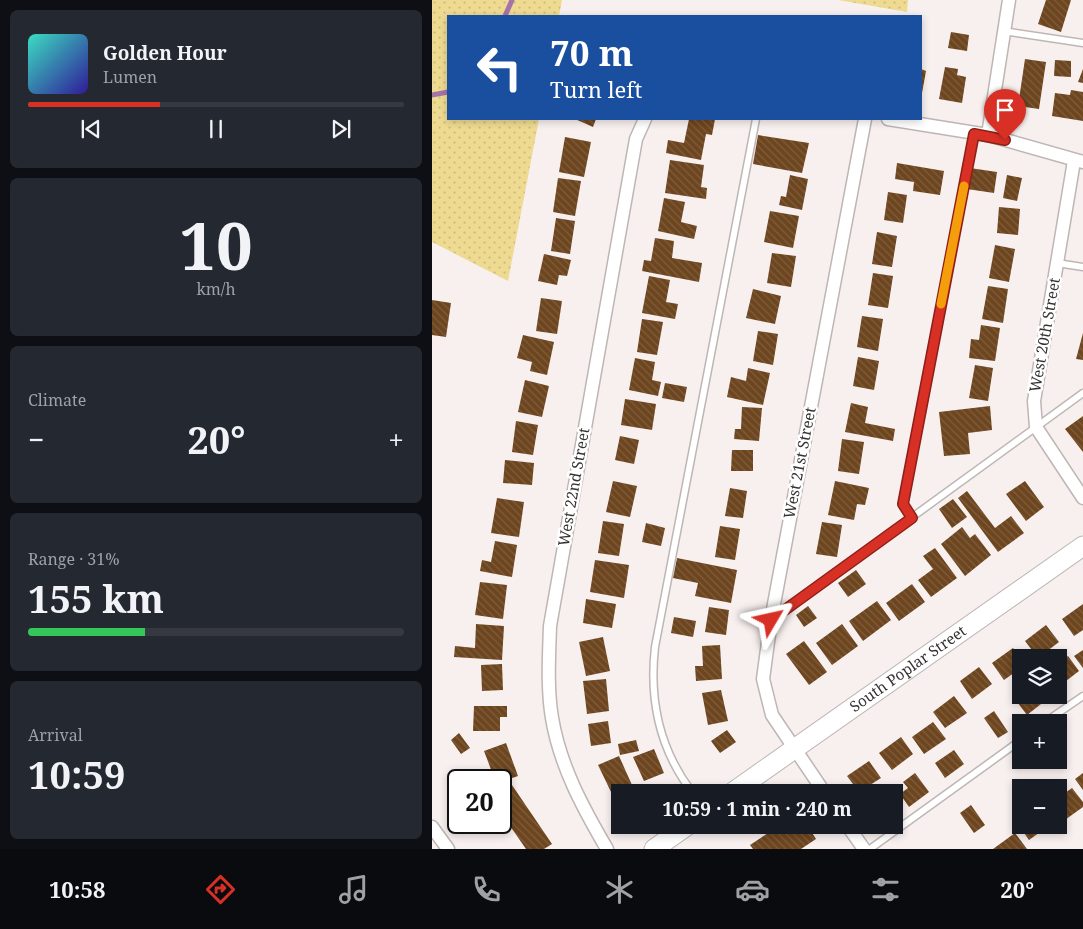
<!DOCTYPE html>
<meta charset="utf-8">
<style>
:root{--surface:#171b24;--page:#242831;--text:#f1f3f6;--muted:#9ea1a6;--line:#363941;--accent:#d93025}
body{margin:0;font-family:"Noto Serif",serif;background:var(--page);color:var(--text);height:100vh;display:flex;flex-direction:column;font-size:19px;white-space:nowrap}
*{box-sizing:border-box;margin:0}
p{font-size:16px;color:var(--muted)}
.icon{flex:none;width:28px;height:28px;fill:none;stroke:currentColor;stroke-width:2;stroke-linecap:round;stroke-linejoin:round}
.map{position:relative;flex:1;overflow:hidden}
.drawer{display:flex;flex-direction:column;gap:10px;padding:10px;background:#0d0f14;width:432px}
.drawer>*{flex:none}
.banner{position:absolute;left:15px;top:15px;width:475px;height:105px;border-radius:0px;box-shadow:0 2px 8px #0003;background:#1a4fa0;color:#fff;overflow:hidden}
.controls{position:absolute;left:580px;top:649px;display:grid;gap:10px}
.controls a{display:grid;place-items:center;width:55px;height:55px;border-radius:0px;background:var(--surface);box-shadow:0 2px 8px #0003;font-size:25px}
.speed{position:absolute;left:15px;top:769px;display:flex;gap:10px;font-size:25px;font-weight:700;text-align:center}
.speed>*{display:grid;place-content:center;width:65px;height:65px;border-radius:50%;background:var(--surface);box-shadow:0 2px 8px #0003;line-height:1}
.speed .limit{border:2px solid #111;border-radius:8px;background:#fff;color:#111}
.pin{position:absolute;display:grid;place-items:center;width:42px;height:42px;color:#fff;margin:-51px -21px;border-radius:50% 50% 50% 0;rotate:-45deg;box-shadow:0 0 5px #0007}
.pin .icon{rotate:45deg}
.me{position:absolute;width:55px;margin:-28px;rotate:54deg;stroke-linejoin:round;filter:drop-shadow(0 0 4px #0008)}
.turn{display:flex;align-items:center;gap:18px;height:105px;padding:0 20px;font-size:22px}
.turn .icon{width:65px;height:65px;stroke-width:2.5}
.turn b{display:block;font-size:35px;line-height:42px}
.big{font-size:38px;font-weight:700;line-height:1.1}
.drawer .card{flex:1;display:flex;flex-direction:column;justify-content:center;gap:8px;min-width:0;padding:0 18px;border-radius:8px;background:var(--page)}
.drawer .dial{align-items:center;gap:0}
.dial b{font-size:65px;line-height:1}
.song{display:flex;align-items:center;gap:15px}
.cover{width:60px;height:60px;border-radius:8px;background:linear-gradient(135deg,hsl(170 70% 55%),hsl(250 70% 35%))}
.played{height:5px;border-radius:2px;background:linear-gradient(90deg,var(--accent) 35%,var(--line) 35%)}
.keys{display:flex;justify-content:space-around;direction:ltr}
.heat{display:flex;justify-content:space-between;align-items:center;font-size:28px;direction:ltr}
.charge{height:8px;border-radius:4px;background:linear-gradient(90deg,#34c759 31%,var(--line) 0)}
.trip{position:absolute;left:179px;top:784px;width:292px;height:50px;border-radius:0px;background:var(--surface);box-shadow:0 2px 8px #0003;font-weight:700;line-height:50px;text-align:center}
.tabs{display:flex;height:80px;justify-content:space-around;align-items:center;background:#090b0e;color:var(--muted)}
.tabs .icon{width:35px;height:35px}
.tabs .active{color:var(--accent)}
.tabs b{font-size:22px;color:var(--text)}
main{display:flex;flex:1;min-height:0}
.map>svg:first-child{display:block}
</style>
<main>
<section class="drawer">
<div class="card">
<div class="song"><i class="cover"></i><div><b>Golden Hour</b><p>Lumen</p></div></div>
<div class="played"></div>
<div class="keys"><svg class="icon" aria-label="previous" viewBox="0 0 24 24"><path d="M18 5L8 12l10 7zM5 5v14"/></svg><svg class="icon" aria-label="pause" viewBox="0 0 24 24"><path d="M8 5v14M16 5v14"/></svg><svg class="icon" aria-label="next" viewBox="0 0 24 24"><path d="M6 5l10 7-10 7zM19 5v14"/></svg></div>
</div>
<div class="card dial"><b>10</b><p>km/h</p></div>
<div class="card"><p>Climate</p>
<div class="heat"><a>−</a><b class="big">20°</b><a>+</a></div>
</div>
<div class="card"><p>Range · 31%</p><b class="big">155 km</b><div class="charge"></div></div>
<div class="card"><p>Arrival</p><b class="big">10:59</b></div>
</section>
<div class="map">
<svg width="651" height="849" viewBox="0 0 651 849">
<defs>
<pattern id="park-dots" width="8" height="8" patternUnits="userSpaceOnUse" patternTransform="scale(1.25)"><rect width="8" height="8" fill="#eedb91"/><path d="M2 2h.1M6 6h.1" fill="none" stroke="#cdbc7e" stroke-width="1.8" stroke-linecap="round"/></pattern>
<pattern id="building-back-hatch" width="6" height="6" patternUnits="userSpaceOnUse" patternTransform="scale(1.25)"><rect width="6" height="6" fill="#6d451e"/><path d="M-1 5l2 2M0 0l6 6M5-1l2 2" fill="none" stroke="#7e5e3f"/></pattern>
</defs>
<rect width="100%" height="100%" fill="#f8f0ef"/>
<path fill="url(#park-dots)" d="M0,0H130L127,16H16V119H107L76,281L0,242Z
M406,0H476L475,12Z"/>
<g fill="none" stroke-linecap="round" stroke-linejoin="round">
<path stroke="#a573a8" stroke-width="5" d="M73,16L80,0
M0,95L16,92"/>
</g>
<path fill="url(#building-back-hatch)" d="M614,0H639L629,32L606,24Z
M519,32L537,35L535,51L516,48Z
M593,59L614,62L607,109L586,106Z
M623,60L639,61V77L622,76Z
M513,67L526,69L525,75L534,77L530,103L507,99Z
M489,69L494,71L490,93H489Z
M651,69V83L646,82Z
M639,90L651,92V121L620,116L623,93L638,95Z
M143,119H164L161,127Z
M257,119H283L280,135L274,134L269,160L234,153L236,140L252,143Z
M326,135L377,143L370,173L321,164Z
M133,137L159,142L152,177L127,172Z
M238,160L272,165L269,187L275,188L274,199L233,193Z
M465,163L512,171L508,195L481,191L482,182L463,179Z
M538,168L565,172L562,193L535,189Z
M358,175L376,179L370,210L347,205L349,196L354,197Z
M575,175L590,178L585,201L571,198Z
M126,178L149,181L143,216L121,212Z
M456,192L475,195L471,223L452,220Z
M232,198L253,202L249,222L265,226L262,239L226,231Z
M567,207L588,209L586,235L565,233Z
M338,211L367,216L361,248L332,242Z
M124,218L143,221L138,254L119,251Z
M445,232L465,236L460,267L440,264Z
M223,238L242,241L240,258L270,263L267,282L210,271L212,260L219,261Z
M563,245L583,249L577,282L557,278Z
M340,253L364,256L359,287L335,283Z
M112,254L139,260L135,276L127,275L125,285L106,281Z
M441,273L461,276L456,308L436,305Z
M217,276L238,280L234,302L246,304L243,319L210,313Z
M556,286L576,289L571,323L550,319Z
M321,289L349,296L343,324L314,318Z
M109,298L130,301L125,334L104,331Z
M0,300L19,303L14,337L0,335Z
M430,316L451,319L446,351L425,347Z
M210,319L231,322L225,355L205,352Z
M549,325L568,328L563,361L537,358L539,339L547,340Z
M326,331L346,334L341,365L321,361Z
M651,333V360L644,359Z
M91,335L122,342L115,375L98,371L100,362L85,358Z
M426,357L447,361L442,390L421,386Z
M203,358L223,362L220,380L229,382L226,396L197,390Z
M543,365L561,368L556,401L537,398Z
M316,368L338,373L331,405L295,397L299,377L314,381Z
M93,380L117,386L110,417L86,412Z
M233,383L255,387L252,402L230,398Z
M193,399L224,404L220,430L189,425Z
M419,403L436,407L433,423L463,429L461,441L413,432Z
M558,406L560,430L536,433L538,454L512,456L507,412Z
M310,407L330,408L327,441L302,439L303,429H309Z
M651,416V452L633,429Z
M84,421L106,425L101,455L80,452Z
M188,436L207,440L202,464L183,460Z
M410,439L432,442L427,474L406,471Z
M300,450H321V471H299Z
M73,460L102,463L100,485L71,483Z
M181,481L205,486L198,517L174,512Z
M403,481L437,488L433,505L425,504L422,520L396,515Z
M593,481L612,507L594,521L574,494Z
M298,488L315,491L311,518L293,516Z
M535,491L563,528L579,516L592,533L566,552L526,498Z
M65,498L92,502L87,537L59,533Z
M521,499L535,517L520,528L507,509Z
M171,521L192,524L187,556L166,553Z
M390,522L410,525L405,557L384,554Z
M214,523L233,528L229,546L210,542Z
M288,526L308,529L303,560L283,557Z
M530,527L538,538L543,534L559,555L533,576L509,544Z
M63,541L85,545L80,577L48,571L50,560L59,562Z
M503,548L525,578L499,597L486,580L501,569L491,556Z
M245,558L305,570L299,603L263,596L266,583L241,578Z
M163,560L197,565L192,598L158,592Z
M424,570L434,584L416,597L406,583Z
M48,582L75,585L71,619L43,615Z
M480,584L493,602L467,621L454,603Z
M154,599L184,604L180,628L151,623Z
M445,601L459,620L431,641L417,621Z
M651,604V630L642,636L630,619Z
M376,606L385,618L372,627L364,615Z
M277,607L297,610L294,635L273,632Z
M242,617L264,621L261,637L239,633Z
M44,624L72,626L70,660L22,657L23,646L43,648Z
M410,624L426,646L400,665L384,643Z
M614,625L627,642L606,658L593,641Z
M171,637L178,671L154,676L147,642Z
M372,641L395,672L377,685L354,654Z
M288,645L290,679L264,681L263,666H271L270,646Z
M581,648L589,658V668L572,680L560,663Z
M651,650V668L642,656Z
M636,656L647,671L634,681L626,669V663Z
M70,664L71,690L50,691L49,665Z
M547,667L560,684L540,699L528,681Z
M174,679L177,711L155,714L151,681Z
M289,690L296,721L276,725L270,693Z
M589,693V695H602L609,704L595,715L582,698Z
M522,696L535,713L513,728L501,712Z
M42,706H75V717H68V731H41Z
M562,711L576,732L566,738L552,718Z
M176,721L179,743L159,746L156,724Z
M501,722L514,739L492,754L480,737Z
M295,730L304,742L288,753L279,741Z
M27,733L38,748L29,754L19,740Z
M469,737L481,754L460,770L447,753Z
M204,740L207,751L188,755L186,744Z
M74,743L86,776L69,782V780H63L52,751Z
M222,749L232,773L212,781L201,757Z
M522,750L532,764L513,778L503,763Z
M187,756L200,785L180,794L166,765Z
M437,761L449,778L427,792L415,776Z
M483,773L497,792L477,807L468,794L476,788L471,782Z
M651,773V790L643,779Z
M80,785L120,844L112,849H94L69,813V805L76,800L70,791Z
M640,788L651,802V807L630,822L626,817V798Z
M539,805L553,825L542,833L528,813Z
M589,816V825H618L597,840L583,820Z
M348,825H375L384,839L369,849H321L318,845Z
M583,833L595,849H561Z"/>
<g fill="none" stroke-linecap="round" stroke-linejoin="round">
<g stroke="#beb6b4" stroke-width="9">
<path id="service" d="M571,31L651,43
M625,263L651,267
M480,518L471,504L542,134
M340,619L651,393
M613,722L651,696
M260,792C228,750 217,700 223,647L324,119
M438,849L589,740"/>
</g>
<g stroke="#beb6b4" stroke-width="15">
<path id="minor" d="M456,119L556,135L651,162
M556,135L577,0
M642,161L602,401L604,427L651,498
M392,792L340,715L331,679L339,620L433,119
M415,825L432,849
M0,827L16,849
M175,849C151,808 128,766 120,718C115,688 117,657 118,626L204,139L213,119"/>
</g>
<g stroke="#beb6b4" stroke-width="21">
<g id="secondary">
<path id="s1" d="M301,792L651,546"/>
<path d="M222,849L256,825"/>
</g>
</g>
<use href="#service" stroke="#fff" stroke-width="6"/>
<use href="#minor" stroke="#fff" stroke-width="12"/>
<use href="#secondary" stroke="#fff" stroke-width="19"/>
</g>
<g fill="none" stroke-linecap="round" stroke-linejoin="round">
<g stroke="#8d1f18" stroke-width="12">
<path id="route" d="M339,620L480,518L471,504L542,134L573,140"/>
</g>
<use href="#route" stroke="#d93025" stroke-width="9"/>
<path stroke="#f59e0b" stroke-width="9" d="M509,304L532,186"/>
</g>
<g text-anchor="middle" stroke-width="5" stroke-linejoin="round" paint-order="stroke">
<g font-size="15" fill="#363232" stroke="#fff">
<text transform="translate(613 335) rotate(-80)" y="5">West 20th Street</text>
<text transform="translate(368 463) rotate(-79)" y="5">West 21st Street</text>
<text transform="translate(142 487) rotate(-80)" y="5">West 22nd Street</text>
<text dy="5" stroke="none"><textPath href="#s1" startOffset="214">South Poplar Street</textPath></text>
</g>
</g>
</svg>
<div class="controls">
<a><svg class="icon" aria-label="layers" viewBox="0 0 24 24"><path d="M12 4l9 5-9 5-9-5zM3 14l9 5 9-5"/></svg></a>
<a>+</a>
<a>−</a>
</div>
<div class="speed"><div class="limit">20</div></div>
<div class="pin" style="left:573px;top:140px;background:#d93025"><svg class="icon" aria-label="arrive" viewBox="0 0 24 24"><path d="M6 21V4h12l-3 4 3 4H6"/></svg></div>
<svg class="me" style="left:339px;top:620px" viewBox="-20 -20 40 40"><path d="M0-17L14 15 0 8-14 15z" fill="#d93025" stroke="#fff" stroke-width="4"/></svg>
<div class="trip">10:59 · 1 min · 240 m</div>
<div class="banner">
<div class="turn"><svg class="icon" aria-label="left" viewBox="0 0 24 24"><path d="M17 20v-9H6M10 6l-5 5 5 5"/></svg><div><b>70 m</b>Turn left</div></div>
</div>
</div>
</main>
<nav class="tabs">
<b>10:58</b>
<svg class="icon active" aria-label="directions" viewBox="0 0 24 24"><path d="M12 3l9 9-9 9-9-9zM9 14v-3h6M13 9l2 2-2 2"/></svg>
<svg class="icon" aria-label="music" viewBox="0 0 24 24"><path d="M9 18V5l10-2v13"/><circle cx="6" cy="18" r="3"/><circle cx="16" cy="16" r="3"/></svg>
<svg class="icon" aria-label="phone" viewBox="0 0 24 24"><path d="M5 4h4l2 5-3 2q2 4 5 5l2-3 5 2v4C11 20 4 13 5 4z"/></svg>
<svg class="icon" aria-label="climate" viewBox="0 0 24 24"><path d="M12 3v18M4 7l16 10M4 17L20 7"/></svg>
<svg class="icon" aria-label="car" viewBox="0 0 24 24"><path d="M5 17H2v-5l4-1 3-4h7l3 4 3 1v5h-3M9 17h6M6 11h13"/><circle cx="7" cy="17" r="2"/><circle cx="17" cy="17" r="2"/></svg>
<svg class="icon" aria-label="filters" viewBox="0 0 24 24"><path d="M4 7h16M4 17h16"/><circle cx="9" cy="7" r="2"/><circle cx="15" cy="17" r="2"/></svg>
<b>20°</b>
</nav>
